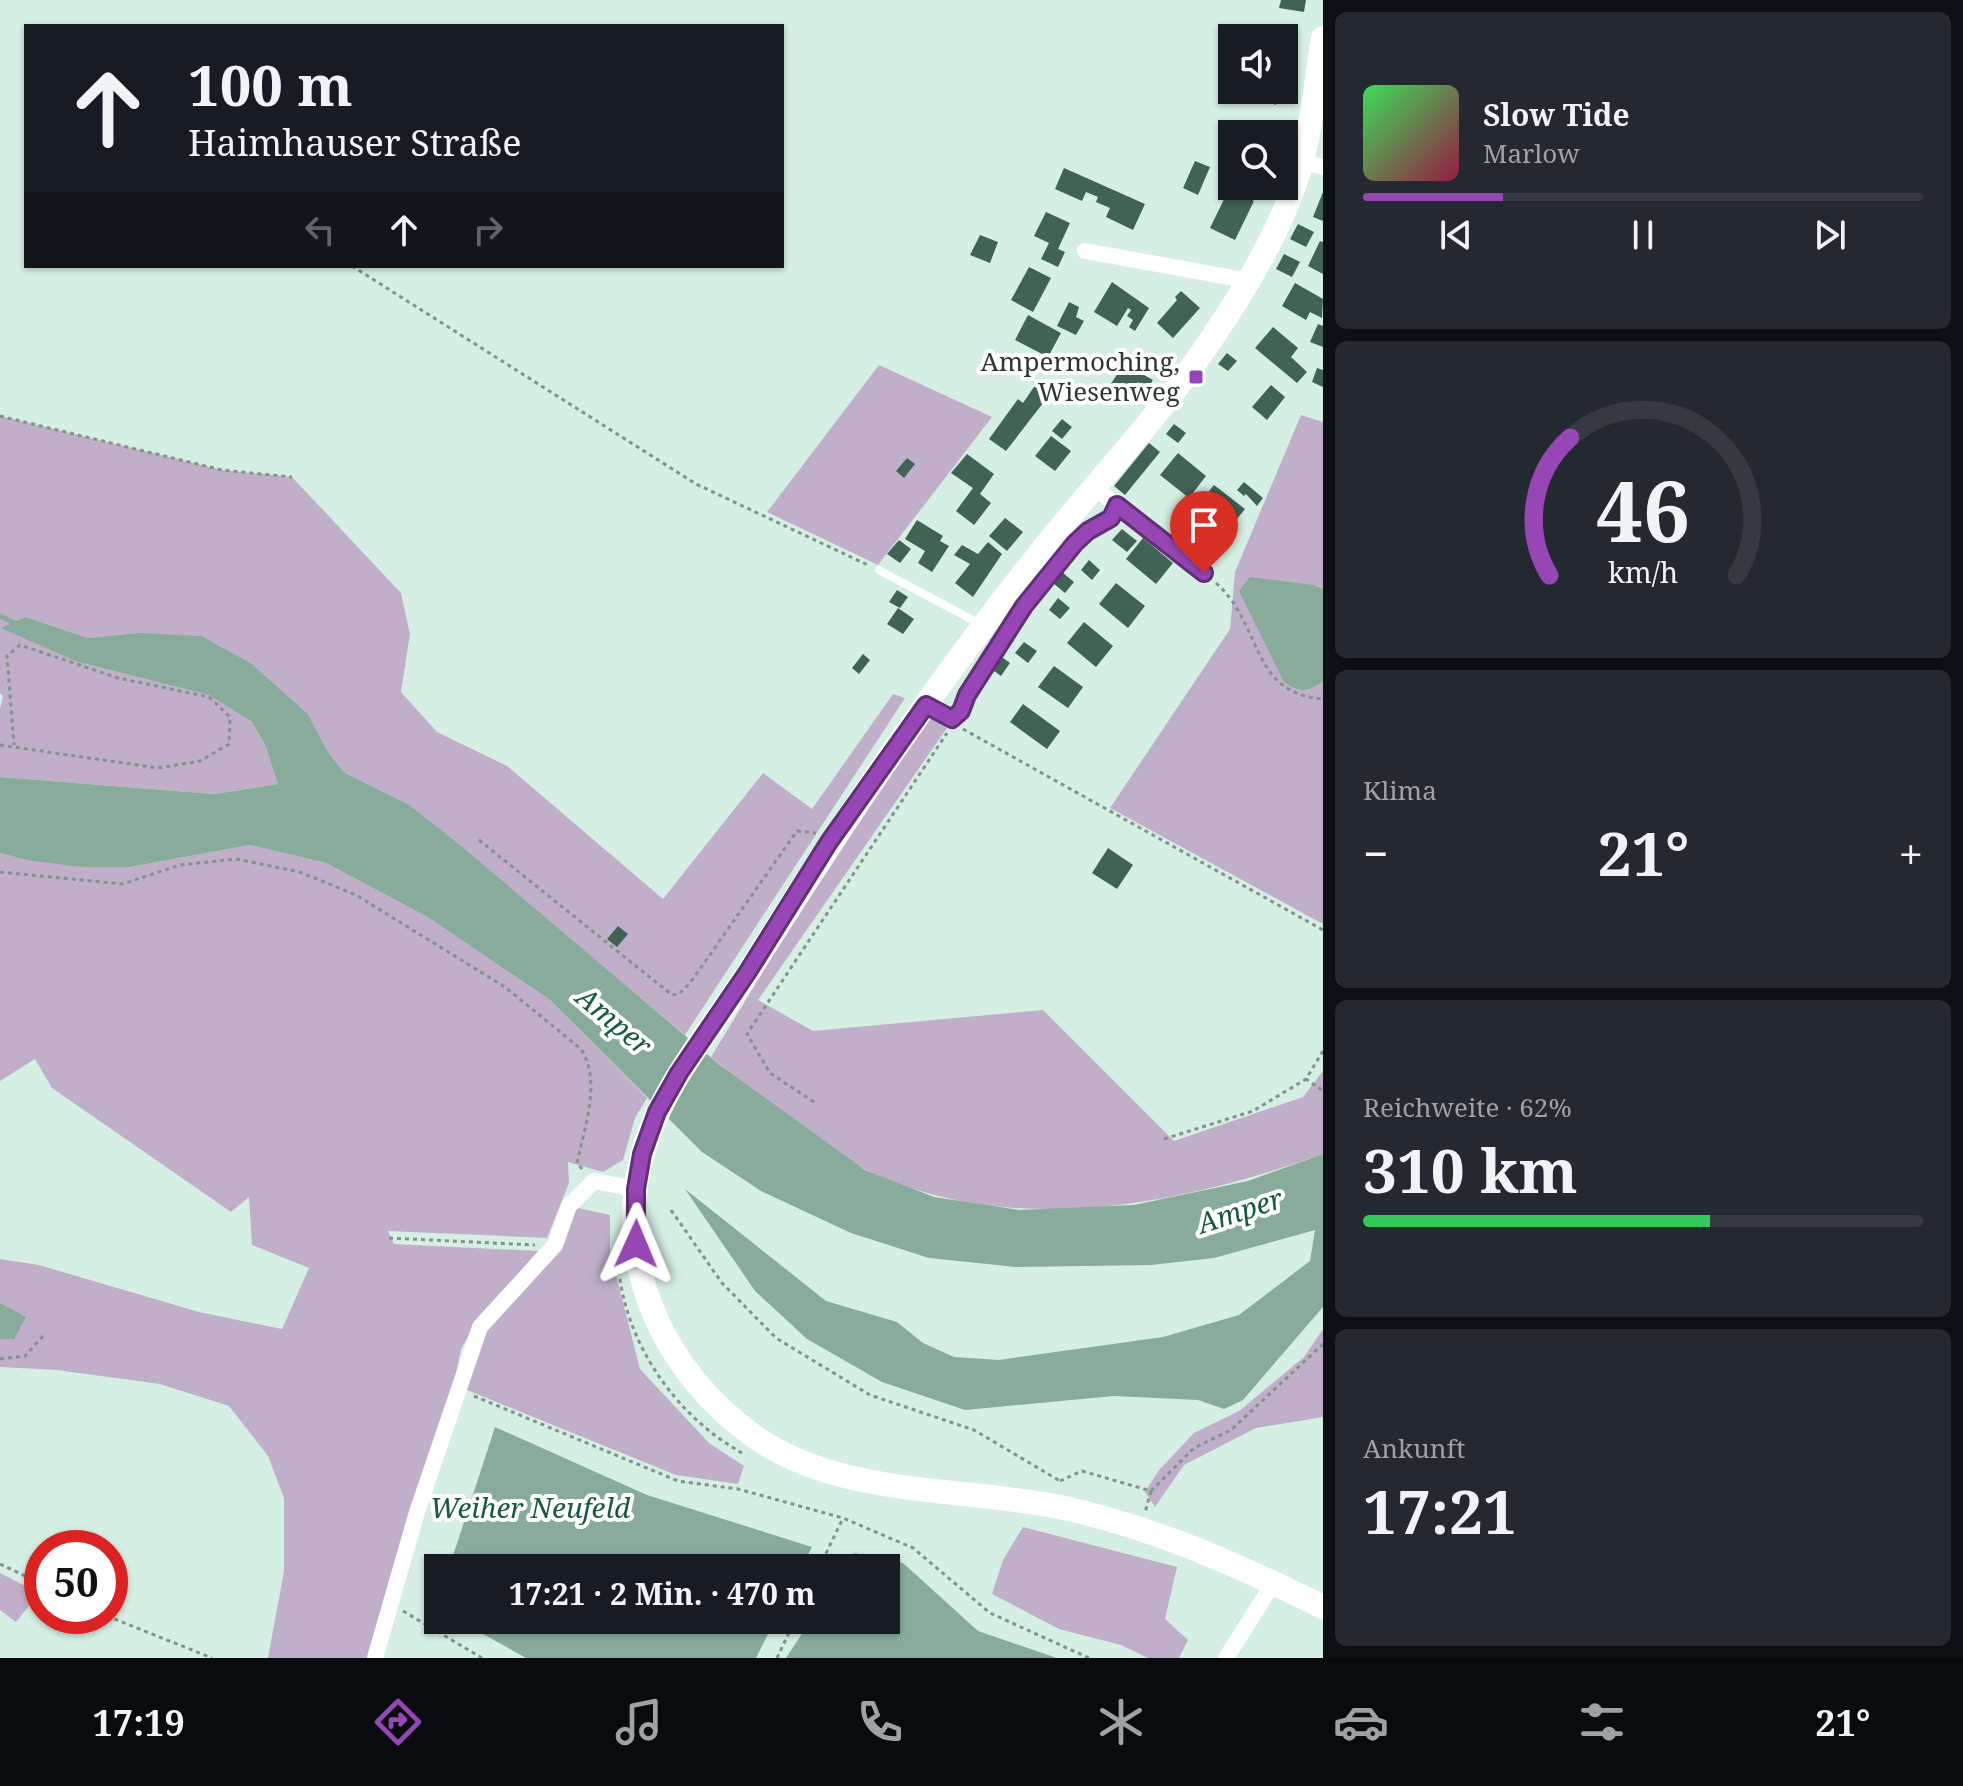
<!DOCTYPE html>
<html lang="de">
<meta charset="utf-8">
<style>
:root{--surface:#171b24;--page:#242831;--text:#f1f3f6;--muted:#9ea1a6;--line:#363941;--accent:#9646b5}
body{margin:0;font-family:"Noto Serif",serif;background:var(--page);color:var(--text);height:100vh;display:flex;flex-direction:column;font-size:30px;white-space:nowrap}
*{box-sizing:border-box;margin:0}
p{font-size:26px;color:var(--muted)}
.icon{flex:none;width:44px;height:44px;fill:none;stroke:currentColor;stroke-width:2;stroke-linecap:round;stroke-linejoin:round}
.map{position:relative;flex:1;overflow:hidden}
.side{display:flex;flex-direction:column;gap:12px;padding:12px;background:#0d0f14;width:640px}
.side>*{flex:none}
.banner{position:absolute;left:24px;top:24px;width:760px;height:244px;border-radius:0px;box-shadow:0 2px 6px #0004;background:#171b24;color:var(--text);overflow:hidden}
.fabs{position:absolute;left:1218px;top:24px;display:grid;gap:16px}
.fabs a{display:grid;place-items:center;width:80px;height:80px;border-radius:0px;background:var(--surface);box-shadow:0 2px 6px #0004;font-size:40px}
.speed{position:absolute;left:24px;top:1530px;display:flex;gap:16px;font-size:40px;font-weight:700;text-align:center}
.speed>*{display:grid;place-content:center;width:104px;height:104px;border-radius:50%;background:var(--surface);box-shadow:0 2px 6px #0004;line-height:1}
.speed .limit{border:12px solid #d22;background:#fff;color:#111}
.pin{position:absolute;display:grid;place-items:center;width:68px;height:68px;color:#fff;margin:-82px -34px;border-radius:50% 50% 50% 0;rotate:-45deg;box-shadow:0 0 8px #0007}
.pin .icon{rotate:45deg}
.me{position:absolute;width:88px;margin:-44px;rotate:1deg;stroke-linejoin:round;filter:drop-shadow(0 0 6px #0008)}
.turn{display:flex;align-items:center;gap:28px;height:168px;padding:0 32px;font-size:36px}
.turn .icon{width:104px;height:104px;stroke-width:2.5}
.turn b{display:block;font-size:56px;line-height:68px}
.lanes{display:flex;align-items:center;height:76px;padding:0 32px;background:#0003;justify-content:center;gap:40px;direction:ltr}
.lanes .off{opacity:.35}
.big{font-size:60px;font-weight:700;line-height:1.1}
.side .tile{flex:1;display:flex;flex-direction:column;justify-content:center;gap:12px;min-width:0;padding:0 28px;border-radius:12px;background:var(--page)}
.side .dial{align-items:center;gap:0}
.dial svg{height:208px;overflow:visible;fill:none;stroke:var(--line);stroke-width:7;stroke-linecap:round;text-anchor:middle}
.dial text{fill:var(--text);stroke:none}
.song{display:flex;align-items:center;gap:24px}
.cover{width:96px;height:96px;border-radius:12px;background:linear-gradient(135deg,hsl(130 70% 55%),hsl(340 70% 35%))}
.played{height:8px;border-radius:4px;background:linear-gradient(90deg,var(--accent) 25%,var(--line) 25%)}
.keys{display:flex;justify-content:space-around;direction:ltr}
.heat{display:flex;justify-content:space-between;align-items:center;font-size:44px;direction:ltr}
.charge{height:12px;border-radius:6px;background:linear-gradient(90deg,#34c759 62%,var(--line) 0)}
.trip{position:absolute;left:424px;top:1554px;width:476px;height:80px;border-radius:0px;background:var(--surface);box-shadow:0 2px 6px #0004;font-weight:700;line-height:80px;text-align:center}
.menu{display:flex;height:128px;justify-content:space-around;align-items:center;background:#090b0e;color:var(--muted)}
.menu .icon{width:56px;height:56px}
.menu .current{color:var(--accent)}
.menu b{font-size:36px;color:var(--text)}
main{display:flex;flex:1;min-height:0}
.map>svg:first-child{display:block}
</style>
<main>
<div class="map">
<svg width="1323" height="1658" viewBox="0 0 1323 1658">
<rect width="100%" height="100%" fill="#d6efe4"/>
<path fill="#c1afca" d="M879,365L992,417L878,565L767,512Z
M1301,415L1323,422V589L1314,585L1284,682C1299,693 1308,692 1323,682V924L1110,808L1230,629L1235,572Z
M0,416L222,470L292,477L401,593L410,634L401,692L437,732L507,766L663,899L763,773L812,809L893,694L905,698L685,1035L408,804L345,773L328,752L308,714L252,664L138,633L88,638L26,617L78,662L209,695L252,722L266,747L279,784L214,794L0,777V709L3,696L0,693Z
M931,718L947,728L758,1000L813,1031L1043,1010L1174,1141L1303,1097L1323,1071V1154C1179,1205 1013,1239 868,1171C849,1162 831,1145 813,1133C779,1108 742,1085 711,1057L823,873Z
M250,845L326,863L429,918L550,1000L647,1098L635,1118L623,1160L603,1172L568,1162L569,1183L547,1238L388,1231L394,1244L538,1251L476,1323L461,1349L453,1388L370,1658H268L284,1571V1498L268,1456L229,1406L160,1384L57,1370L0,1367V1259L39,1265L199,1312L282,1329L309,1268L252,1245L249,1197L231,1212L52,1088L35,1059L0,1081V853L83,867H130Z
M569,1206L610,1215V1251L640,1369L709,1443L744,1466L738,1484L676,1475L462,1388L487,1321L561,1243Z
M1323,1329V1417L1256,1428L1184,1465L1155,1507L1145,1492L1159,1470L1194,1433L1239,1411L1304,1357Z
M1023,1527L1177,1567L1165,1619L1188,1640L1179,1658H1148L1121,1645L1059,1629L992,1594L1003,1560Z
M0,1573L39,1593L16,1622L0,1610Z"/>
<path fill="#88ab9c" d="M1250,577L1314,585L1323,589V682C1308,692 1298,693 1284,682L1239,591Z
M26,617L88,638L138,633L201,636L252,664L308,714L328,752L345,773L408,804L460,845L721,1066L865,1170L934,1197L1019,1210L1134,1205L1248,1181L1323,1154V1307L1243,1400L1224,1409L1198,1400L1114,1396L965,1410L882,1382L807,1339L755,1291L685,1189L826,1301L897,1322L923,1343L954,1357L999,1360L1163,1337L1239,1315L1310,1261L1315,1230L1214,1258L1151,1265L1016,1267L929,1258L851,1233L761,1191L702,1152L550,1000L429,918L326,863L250,845L130,867H83L33,861L0,853V777L214,794L278,784L266,747L252,722L209,695L78,662L1,628Z
M0,1303L26,1317L14,1339H0Z
M495,1427L647,1495L812,1547L801,1568H449Z
M854,1553L903,1563L978,1631L1057,1658H786L811,1620H886V1568H844Z
M458,1620H775L756,1658H526Z"/>
<g fill="none" stroke-linecap="round" stroke-linejoin="round">
<path stroke="#88ab9c" stroke-width="5" d="M0,616L17,624"/>
</g>
<path fill="#416355" d="M1281,0H1306L1304,12L1279,8Z
M1255,90H1282L1276,105L1253,95Z
M1195,161L1210,167L1198,195L1183,188Z
M1064,168L1145,204L1133,230L1106,217L1110,208L1096,202L1098,197L1086,192L1082,201L1055,189Z
M1229,189L1254,201L1235,240L1210,228Z
M1323,192V221L1313,217Z
M1046,212L1070,223L1058,249L1065,252L1058,267L1041,259L1049,243L1034,236Z
M1298,224L1314,232L1306,247L1290,239Z
M980,235L998,242L990,263L970,255Z
M1320,241L1323,242V274L1308,266Z
M1284,254L1300,262L1292,277L1276,269Z
M1029,267L1051,278L1033,312L1011,300Z
M1112,282L1149,308L1135,331L1129,327L1133,320L1127,316L1131,310L1128,308L1117,326L1094,312Z
M1295,283L1323,299L1322,318L1310,312L1306,320L1282,306Z
M1181,291L1200,308L1173,338L1157,323L1177,300L1175,297Z
M1069,302L1079,307L1076,317L1084,321L1076,335L1057,326Z
M1028,315L1061,333L1048,357L1015,340Z
M1318,324L1323,326V347L1310,342Z
M1273,327L1298,348L1291,357L1307,372L1297,383L1255,348Z
M1227,353L1237,361L1228,371L1218,364Z
M1124,364L1153,380L1147,389L1138,382L1127,398L1119,393L1114,400L1104,394Z
M1317,368L1323,370V387L1312,382Z
M1036,384L1050,394L1006,451L989,439L1018,399L1023,403Z
M1271,385L1285,397L1267,420L1252,407Z
M1062,419L1072,427L1062,439L1052,431Z
M1174,424L1186,433L1178,443L1166,434Z
M1051,436L1071,451L1055,471L1035,456Z
M1149,443L1160,452L1125,495L1114,486Z
M1178,453L1206,476L1189,498L1160,475Z
M967,454L994,474L980,494L991,503L974,525L956,511L973,488L951,473Z
M907,458L915,464L904,478L896,471Z
M1244,482L1263,498L1257,506L1246,494L1244,496L1237,490Z
M1214,485L1245,509L1228,530L1198,505Z
M1005,518L1023,532L1007,551L989,536Z
M917,520L943,536L940,541L949,546L932,572L918,563L925,551L905,539Z
M1122,529L1137,541L1127,552L1112,540Z
M1143,538L1173,563L1156,584L1126,559Z
M899,540L911,549L900,563L887,554Z
M988,542L1002,554L973,597L955,583L970,564L954,555L962,545L978,554Z
M1089,560L1100,570L1092,580L1081,570Z
M1062,572L1074,582L1065,593L1053,583Z
M1116,583L1145,606L1128,628L1099,604Z
M897,590L908,597L900,608L889,602Z
M1058,598L1070,608L1060,619L1049,610Z
M898,608L914,619L903,634L887,624Z
M1084,622L1113,646L1096,667L1067,643Z
M1024,642L1037,651L1028,663L1015,653Z
M863,654L870,660L859,674L852,668Z
M999,655L1010,663L1001,676L990,668Z
M1054,666L1083,687L1068,708L1038,687Z
M1023,704L1060,731L1047,749L1010,722Z
M1108,848L1133,865L1117,889L1092,873Z
M618,926L628,934L617,947L607,939Z"/>
<g fill="none" stroke-linecap="round" stroke-linejoin="round">
<path stroke="#82938b" stroke-width="3" stroke-dasharray="4 4" stroke-linecap="butt" d="M352,266L696,484L870,566
M0,416L222,470L292,477
M1216,583C1264,626 1249,693 1323,699
M963,729L1323,930
M0,745L158,768L200,761L229,744L230,717L209,697L118,678L20,645L7,656L14,745
M479,840L672,995L679,994L690,983L797,831L816,833
M0,872L122,884L180,865L236,859L300,872L356,895L505,987L581,1049C602,1081 584,1129 577,1163L583,1170
M1323,1051L1306,1079L1323,1091
M814,1102L770,1073L747,1034L947,733
M1164,1139L1253,1111L1306,1079
M671,1210L722,1283L776,1338L870,1395L974,1430L1060,1481
M389,1238L535,1245
M618,1263C624,1341 674,1415 742,1453
M0,1359L25,1356L43,1336
M474,1396L678,1481L738,1489L843,1518L913,1548L990,1613L1089,1658
M1060,1481L1082,1471L1151,1491L1145,1513
M1151,1491L1194,1448L1231,1430L1323,1344
M0,1564L42,1584
M819,1568L843,1518
M403,1611L482,1658
M107,1616L212,1658
M777,1658L795,1620"/>
<path stroke="#fff" stroke-width="8" d="M879,570L980,624"/>
<path stroke="#fff" stroke-width="16" d="M1302,162L1323,167
M1085,251L1239,279L1245,285
M1095,488L1204,573
M926,705L952,719L961,711L967,695L1024,606L1075,543L1088,531L1111,518L1117,505
M375,1658L417,1512L480,1327L555,1245L569,1206L594,1181L636,1189
M1226,1658L1274,1582"/>
<path stroke="#fff" stroke-width="24" d="M1323,38C1316,78 1313,121 1302,160C1285,224 1247,287 1210,341C1162,413 1102,476 1048,543C939,678 843,822 751,968C713,1028 663,1082 643,1152C612,1262 664,1373 755,1437C841,1497 961,1487 1060,1507C1153,1527 1238,1565 1323,1607"/>
</g>
<g fill="none" stroke-linecap="round" stroke-linejoin="round">
<g stroke="#622e76" stroke-width="20">
<path id="route" d="M636,1244V1189L642,1154L657,1112L679,1073L747,973L829,842L926,705L952,719L961,711L967,695L1024,606L1075,543L1088,531L1111,518L1117,505L1204,573"/>
</g>
<use href="#route" stroke="#9646b5" stroke-width="14"/>
</g>
<rect fill="#9646b5" stroke="#fff" stroke-width="3" x="1188" y="369" width="16" height="16" rx="4"/>
<g text-anchor="middle" stroke-width="8" stroke-linejoin="round" paint-order="stroke">
<g font-size="26" fill="#2e3833" stroke="#fff" text-anchor="end">
<text x="1180" y="371">Ampermoching,<tspan x="1180" dy="30">Wiesenweg</tspan></text>
</g>
<g font-size="28" font-style="italic" fill="#175943" stroke="#fff">
<text transform="translate(614 1021) rotate(40)" y="10">Amper</text>
<text transform="translate(1240 1211) rotate(-18)" y="10">Amper</text>
<text x="530" y="1518">Weiher Neufeld</text>
</g>
</g>
</svg>
<div class="fabs">
<a><svg class="icon" aria-label="sound" viewBox="0 0 24 24"><path d="M4 9h4l5-4v14l-5-4H4zM17 9q2 3 0 6"/></svg></a>
<a><svg class="icon" aria-label="search" viewBox="0 0 24 24"><circle cx="10" cy="10" r="6"/><path d="M15 15l6 6"/></svg></a>
</div>
<div class="speed"><div class="limit">50</div></div>
<div class="pin" style="left:1204px;top:573px;background:#d93025"><svg class="icon" aria-label="arrive" viewBox="0 0 24 24"><path d="M6 21V4h12l-3 4 3 4H6"/></svg></div>
<svg class="me" style="left:636px;top:1244px" viewBox="-20 -20 40 40"><path d="M0-17L14 15 0 8-14 15z" fill="#9646b5" stroke="#fff" stroke-width="4"/></svg>
<div class="trip">17:21 · 2 Min. · 470 m</div>
<div class="banner">
<div class="turn"><svg class="icon" aria-label="ahead" viewBox="0 0 24 24"><path d="M12 20V5M6 11l6-6 6 6"/></svg><div><b>100 m</b>Haimhauser Straße</div></div>
<div class="lanes"><svg class="icon off" aria-label="left" viewBox="0 0 24 24"><path d="M17 20v-9H6M10 6l-5 5 5 5"/></svg><svg class="icon" aria-label="ahead" viewBox="0 0 24 24"><path d="M12 20V5M6 11l6-6 6 6"/></svg><svg class="icon off" aria-label="right" viewBox="0 0 24 24"><path d="M7 20v-9h11M14 6l5 5-5 5"/></svg></div>
</div>
</div>
<section class="side">
<div class="tile">
<div class="song"><i class="cover"></i><div><b>Slow Tide</b><p>Marlow</p></div></div>
<div class="played"></div>
<div class="keys"><svg class="icon" aria-label="previous" viewBox="0 0 24 24"><path d="M18 5L8 12l10 7zM5 5v14"/></svg><svg class="icon" aria-label="pause" viewBox="0 0 24 24"><path d="M8 5v14M16 5v14"/></svg><svg class="icon" aria-label="next" viewBox="0 0 24 24"><path d="M6 5l10 7-10 7zM19 5v14"/></svg></div>
</div>
<div class="tile dial"><svg viewBox="0 0 100 80">
<path d="M14 69A42 42 0 1 1 86 69"/>
<path d="M14 69A42 42 0 0 1 22 16" stroke="#9646b5"/>
<text x="50" y="56" font-size="32" font-weight="700">46</text>
<text x="50" y="72" font-size="11">km/h</text>
</svg></div>
<div class="tile"><p>Klima</p>
<div class="heat"><a>−</a><b class="big">21°</b><a>+</a></div>
</div>
<div class="tile"><p>Reichweite · 62%</p><b class="big">310 km</b><div class="charge"></div></div>
<div class="tile"><p>Ankunft</p><b class="big">17:21</b></div>
</section>
</main>
<nav class="menu">
<b>17:19</b>
<svg class="icon current" aria-label="directions" viewBox="0 0 24 24"><path d="M12 3l9 9-9 9-9-9zM9 14v-3h6M13 9l2 2-2 2"/></svg>
<svg class="icon" aria-label="music" viewBox="0 0 24 24"><path d="M9 18V5l10-2v13"/><circle cx="6" cy="18" r="3"/><circle cx="16" cy="16" r="3"/></svg>
<svg class="icon" aria-label="phone" viewBox="0 0 24 24"><path d="M5 4h4l2 5-3 2q2 4 5 5l2-3 5 2v4C11 20 4 13 5 4z"/></svg>
<svg class="icon" aria-label="climate" viewBox="0 0 24 24"><path d="M12 3v18M4 7l16 10M4 17L20 7"/></svg>
<svg class="icon" aria-label="car" viewBox="0 0 24 24"><path d="M5 17H2v-5l4-1 3-4h7l3 4 3 1v5h-3M9 17h6M6 11h13"/><circle cx="7" cy="17" r="2"/><circle cx="17" cy="17" r="2"/></svg>
<svg class="icon" aria-label="filters" viewBox="0 0 24 24"><path d="M4 7h16M4 17h16"/><circle cx="9" cy="7" r="2"/><circle cx="15" cy="17" r="2"/></svg>
<b>21°</b>
</nav>
